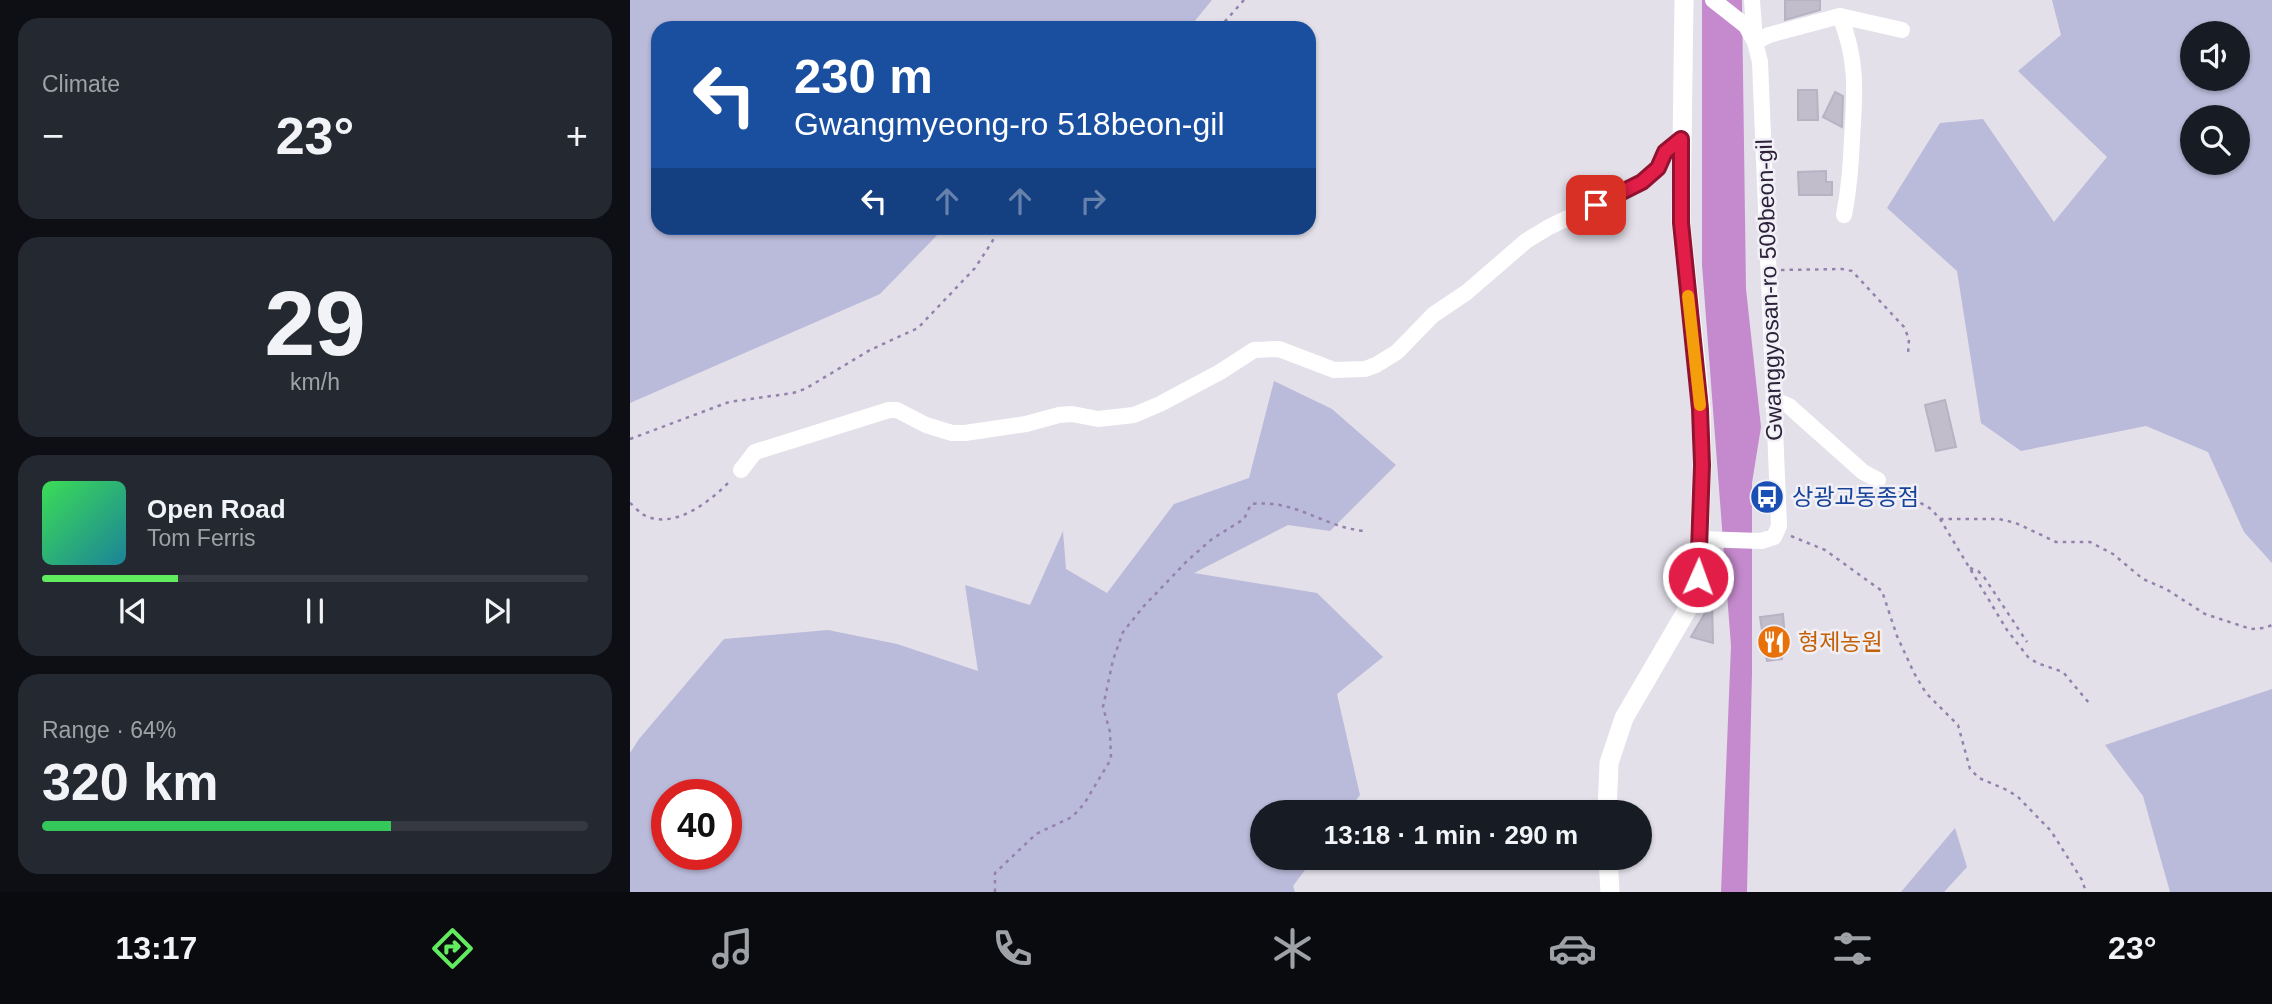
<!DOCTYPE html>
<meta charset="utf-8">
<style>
:root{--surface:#171b24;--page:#242831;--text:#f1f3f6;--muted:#9ea1a6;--line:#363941;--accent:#61eb5e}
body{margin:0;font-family:Arial,"Noto Sans KR",sans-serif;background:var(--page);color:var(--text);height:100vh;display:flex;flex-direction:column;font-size:26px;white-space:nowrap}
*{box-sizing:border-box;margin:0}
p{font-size:23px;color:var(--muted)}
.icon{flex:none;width:38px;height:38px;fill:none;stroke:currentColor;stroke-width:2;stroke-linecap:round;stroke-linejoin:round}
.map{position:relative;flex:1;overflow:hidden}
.panel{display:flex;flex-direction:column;gap:18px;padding:18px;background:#0d0f14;width:630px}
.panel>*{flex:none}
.banner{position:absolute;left:21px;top:21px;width:665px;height:214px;border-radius:21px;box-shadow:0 2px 5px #0004;background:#1a4fa0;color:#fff;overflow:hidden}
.tools{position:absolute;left:1550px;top:21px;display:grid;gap:14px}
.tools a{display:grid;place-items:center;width:70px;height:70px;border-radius:50%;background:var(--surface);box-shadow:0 2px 5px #0004;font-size:35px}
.speed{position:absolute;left:21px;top:779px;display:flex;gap:14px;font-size:35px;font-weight:700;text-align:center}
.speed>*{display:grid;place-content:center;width:91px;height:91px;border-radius:50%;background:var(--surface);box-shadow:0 2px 5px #0004;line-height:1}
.speed .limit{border:10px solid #d22;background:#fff;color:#111}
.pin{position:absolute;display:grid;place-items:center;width:60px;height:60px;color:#fff;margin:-30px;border-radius:14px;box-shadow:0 4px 10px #0006}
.me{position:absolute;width:77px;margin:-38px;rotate:2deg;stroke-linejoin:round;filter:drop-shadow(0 0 5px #0008)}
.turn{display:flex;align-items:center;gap:24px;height:147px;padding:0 28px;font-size:32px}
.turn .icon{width:91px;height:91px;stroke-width:2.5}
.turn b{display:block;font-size:49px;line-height:60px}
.lanes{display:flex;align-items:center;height:66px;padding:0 28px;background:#0003;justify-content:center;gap:35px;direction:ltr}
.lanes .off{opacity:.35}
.big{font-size:52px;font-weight:800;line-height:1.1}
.panel .widget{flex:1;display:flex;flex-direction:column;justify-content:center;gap:10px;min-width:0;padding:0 24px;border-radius:21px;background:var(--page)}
.panel .dial{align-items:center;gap:0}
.dial b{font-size:91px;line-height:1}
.song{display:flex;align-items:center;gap:21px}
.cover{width:84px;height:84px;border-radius:10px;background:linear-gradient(135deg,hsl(130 70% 55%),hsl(190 70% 35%))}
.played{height:7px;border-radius:4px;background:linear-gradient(90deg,var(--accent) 25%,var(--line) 25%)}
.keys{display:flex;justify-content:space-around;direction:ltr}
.heat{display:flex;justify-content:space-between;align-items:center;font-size:38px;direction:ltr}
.charge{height:10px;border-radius:5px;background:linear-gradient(90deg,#34c759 64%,var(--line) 0)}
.trip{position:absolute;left:620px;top:800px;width:402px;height:70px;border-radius:35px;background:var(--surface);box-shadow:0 2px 5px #0004;font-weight:800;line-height:70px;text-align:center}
.tabs{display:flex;height:112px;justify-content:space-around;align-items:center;background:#090b0e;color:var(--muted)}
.tabs .icon{width:49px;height:49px}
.tabs .selected{color:var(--accent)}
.tabs b{font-size:32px;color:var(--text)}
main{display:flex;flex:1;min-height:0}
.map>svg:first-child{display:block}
</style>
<main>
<section class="panel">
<div class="widget"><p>Climate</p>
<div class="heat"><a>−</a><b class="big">23°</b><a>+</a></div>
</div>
<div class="widget dial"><b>29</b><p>km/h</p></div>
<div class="widget">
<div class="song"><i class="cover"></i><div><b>Open Road</b><p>Tom Ferris</p></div></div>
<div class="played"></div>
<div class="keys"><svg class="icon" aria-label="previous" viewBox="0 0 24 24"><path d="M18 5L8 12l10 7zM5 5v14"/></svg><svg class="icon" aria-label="pause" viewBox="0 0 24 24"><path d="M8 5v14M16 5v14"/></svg><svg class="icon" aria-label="next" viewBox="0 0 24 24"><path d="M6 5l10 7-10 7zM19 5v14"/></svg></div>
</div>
<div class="widget"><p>Range · 64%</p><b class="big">320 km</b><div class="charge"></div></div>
</section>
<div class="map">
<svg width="1642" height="892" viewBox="0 0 1642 892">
<rect width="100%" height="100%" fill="#e3e0ea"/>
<path fill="#babada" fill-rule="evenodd" d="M0,0H582L559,28H28V228H314L250,294L0,403Z
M1422,0H1642V563L1614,532L1578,452L1516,426L1391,451L1351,423L1327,271L1257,208L1310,123L1353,119L1424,222L1477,157L1388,71L1431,35ZM1563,33H1608V79H1563ZM1608,117V163H1563V117Z
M644,381L702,409L766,465L700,531L658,525L564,573L687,593L753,657L707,694L730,795L717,812H632V858H684L663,886L665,892H0V753L9,739L94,639L198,630L267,644L348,671L335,585L400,605L433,531L436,569L477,593L544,504L619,478ZM37,794H96V854H37Z
M1642,689V892H1540L1513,796L1475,745Z
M1325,828L1337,867L1314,892H1271Z"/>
<path fill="#c58acd" d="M1072,0H1112L1116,289L1131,427L1122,483V673L1117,892H1091L1101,646L1072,265Z"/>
<path fill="#c1bdcb" stroke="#b8b3c3" stroke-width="2" d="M1155,0H1190V10L1155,20Z
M1168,90H1187L1188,120H1168Z
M1205,92L1213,96L1212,127L1193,117Z
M1196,171V182H1202V195H1169L1168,172Z
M1315,400L1326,447L1306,451L1295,405Z
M1082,601L1083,643L1061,637Z
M1153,614L1154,626L1152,659L1137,661L1130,617Z"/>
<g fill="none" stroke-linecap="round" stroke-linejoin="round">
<path stroke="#9482ac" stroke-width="2.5" stroke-dasharray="3.5 5" stroke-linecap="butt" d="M589,28L614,0
M1151,270L1212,269L1222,271L1274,327L1279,339L1278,354
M0,439L99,402L163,393L175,389L240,350L288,328L345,268L362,242L368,228
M1261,486L1301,509L1310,519L1377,630L1398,657L1407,663L1433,672L1459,703
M0,503C4,506 8,511 12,514C43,532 81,501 101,480
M1310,519H1369L1386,523L1426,542H1460L1483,554L1513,579L1536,589L1575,614L1621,629L1635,628L1642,625
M1161,536L1195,550L1252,591L1267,636L1284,673L1296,693L1328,725L1340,769L1349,778L1377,790L1388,797L1421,831L1452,880L1456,892
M1340,568L1348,571L1354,577L1397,642
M365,892V873L406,834L442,817L454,804L481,759L480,732L473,707L483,660L493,632L513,607L558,560L582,539L614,519L621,504C667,499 692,527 734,531"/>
<path stroke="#fff" stroke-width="16" d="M1083,0L1116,26L1125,42L1139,35L1210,16L1272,30
M1210,16C1228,61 1225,93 1222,139C1221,165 1219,190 1214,215
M1143,404L1152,403L1159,406L1233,472L1248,480
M111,470L125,452L259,410H267L296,425L322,433H335L396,424L429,415L442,414L468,419L504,415L530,404L590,372L624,350L649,349L704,370L735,369L746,365L767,352L803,315L837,292L896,241L919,227L1012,182L1028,168L1035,152L1051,139
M1069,539L1131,541L1144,537L1149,526L1130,62L1125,42L1122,0"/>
<path stroke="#fff" stroke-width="19" d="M977,812L979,763L994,718L1057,610L1068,577L1072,465L1071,409L1051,223L1054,0
M978,858L980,892"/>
</g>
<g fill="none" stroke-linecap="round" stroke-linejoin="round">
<g stroke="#92132f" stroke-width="18">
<path id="route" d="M966,205L1012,182L1028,168L1035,152L1051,139V223L1070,409L1072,465L1068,577"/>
</g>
<use href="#route" stroke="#e11d48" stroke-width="12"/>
<path stroke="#f59e0b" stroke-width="12" d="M1058,296L1070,405"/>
</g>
<defs>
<g id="bus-disc" transform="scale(1.75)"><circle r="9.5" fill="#1a4fb4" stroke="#f2f0f7"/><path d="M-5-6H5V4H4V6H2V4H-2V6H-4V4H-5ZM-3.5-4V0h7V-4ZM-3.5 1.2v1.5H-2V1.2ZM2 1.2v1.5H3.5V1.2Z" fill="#fff"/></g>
<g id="restaurant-disc" transform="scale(1.75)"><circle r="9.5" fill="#e8710a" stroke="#f2f0f7"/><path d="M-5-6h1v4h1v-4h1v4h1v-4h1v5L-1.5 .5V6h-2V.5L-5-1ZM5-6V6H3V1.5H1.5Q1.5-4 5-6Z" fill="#fff"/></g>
</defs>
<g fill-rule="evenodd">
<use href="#bus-disc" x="1137" y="497"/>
<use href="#restaurant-disc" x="1144" y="642"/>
</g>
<g text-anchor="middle" stroke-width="5" stroke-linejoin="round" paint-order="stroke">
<g font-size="23" fill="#2d223a" stroke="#f2f0f7">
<text transform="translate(1139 290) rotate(-92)" y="8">Gwanggyosan-ro 509beon-gil</text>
</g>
<g font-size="23" fill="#164399" stroke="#f2f0f7" text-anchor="start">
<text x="1162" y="505">상광교동종점</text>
</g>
<g font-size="23" fill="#c56008" stroke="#f2f0f7" text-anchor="start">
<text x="1168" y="650">형제농원</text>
</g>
</g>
</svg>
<div class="tools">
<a><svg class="icon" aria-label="sound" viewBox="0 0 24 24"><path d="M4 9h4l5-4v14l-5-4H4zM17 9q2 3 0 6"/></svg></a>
<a><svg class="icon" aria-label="search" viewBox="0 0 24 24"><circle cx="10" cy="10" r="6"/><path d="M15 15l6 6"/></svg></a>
</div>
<div class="speed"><div class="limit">40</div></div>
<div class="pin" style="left:966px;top:205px;background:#d93025"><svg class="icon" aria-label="arrive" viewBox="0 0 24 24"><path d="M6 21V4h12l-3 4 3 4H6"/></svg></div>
<svg class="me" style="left:1068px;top:577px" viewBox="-20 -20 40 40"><circle r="17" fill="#e11d48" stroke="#fff" stroke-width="3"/><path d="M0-11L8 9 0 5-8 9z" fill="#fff"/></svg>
<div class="trip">13:18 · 1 min · 290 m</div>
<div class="banner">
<div class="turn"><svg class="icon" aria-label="left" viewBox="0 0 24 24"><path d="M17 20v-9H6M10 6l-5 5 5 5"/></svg><div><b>230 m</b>Gwangmyeong-ro 518beon-gil</div></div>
<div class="lanes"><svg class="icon" aria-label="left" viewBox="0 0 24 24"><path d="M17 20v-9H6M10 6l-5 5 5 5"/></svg><svg class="icon off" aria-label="ahead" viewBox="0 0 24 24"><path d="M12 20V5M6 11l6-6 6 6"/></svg><svg class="icon off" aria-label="ahead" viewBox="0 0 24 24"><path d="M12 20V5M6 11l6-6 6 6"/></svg><svg class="icon off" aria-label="right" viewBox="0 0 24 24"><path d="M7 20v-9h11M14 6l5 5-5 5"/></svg></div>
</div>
</div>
</main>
<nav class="tabs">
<b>13:17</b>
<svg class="icon selected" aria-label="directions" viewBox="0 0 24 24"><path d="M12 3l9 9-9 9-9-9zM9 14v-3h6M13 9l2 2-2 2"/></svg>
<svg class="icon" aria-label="music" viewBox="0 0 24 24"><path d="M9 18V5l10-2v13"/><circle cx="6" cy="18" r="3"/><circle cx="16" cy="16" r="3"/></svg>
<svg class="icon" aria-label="phone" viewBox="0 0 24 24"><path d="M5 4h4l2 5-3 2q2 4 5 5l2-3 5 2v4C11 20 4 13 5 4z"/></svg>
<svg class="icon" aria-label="climate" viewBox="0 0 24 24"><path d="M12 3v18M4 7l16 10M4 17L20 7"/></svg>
<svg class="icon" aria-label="car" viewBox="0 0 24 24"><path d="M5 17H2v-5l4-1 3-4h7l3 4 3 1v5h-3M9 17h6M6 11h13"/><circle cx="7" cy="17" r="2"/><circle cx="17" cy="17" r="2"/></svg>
<svg class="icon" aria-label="filters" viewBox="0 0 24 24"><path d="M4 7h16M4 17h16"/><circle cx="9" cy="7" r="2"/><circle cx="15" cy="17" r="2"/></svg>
<b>23°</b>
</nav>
